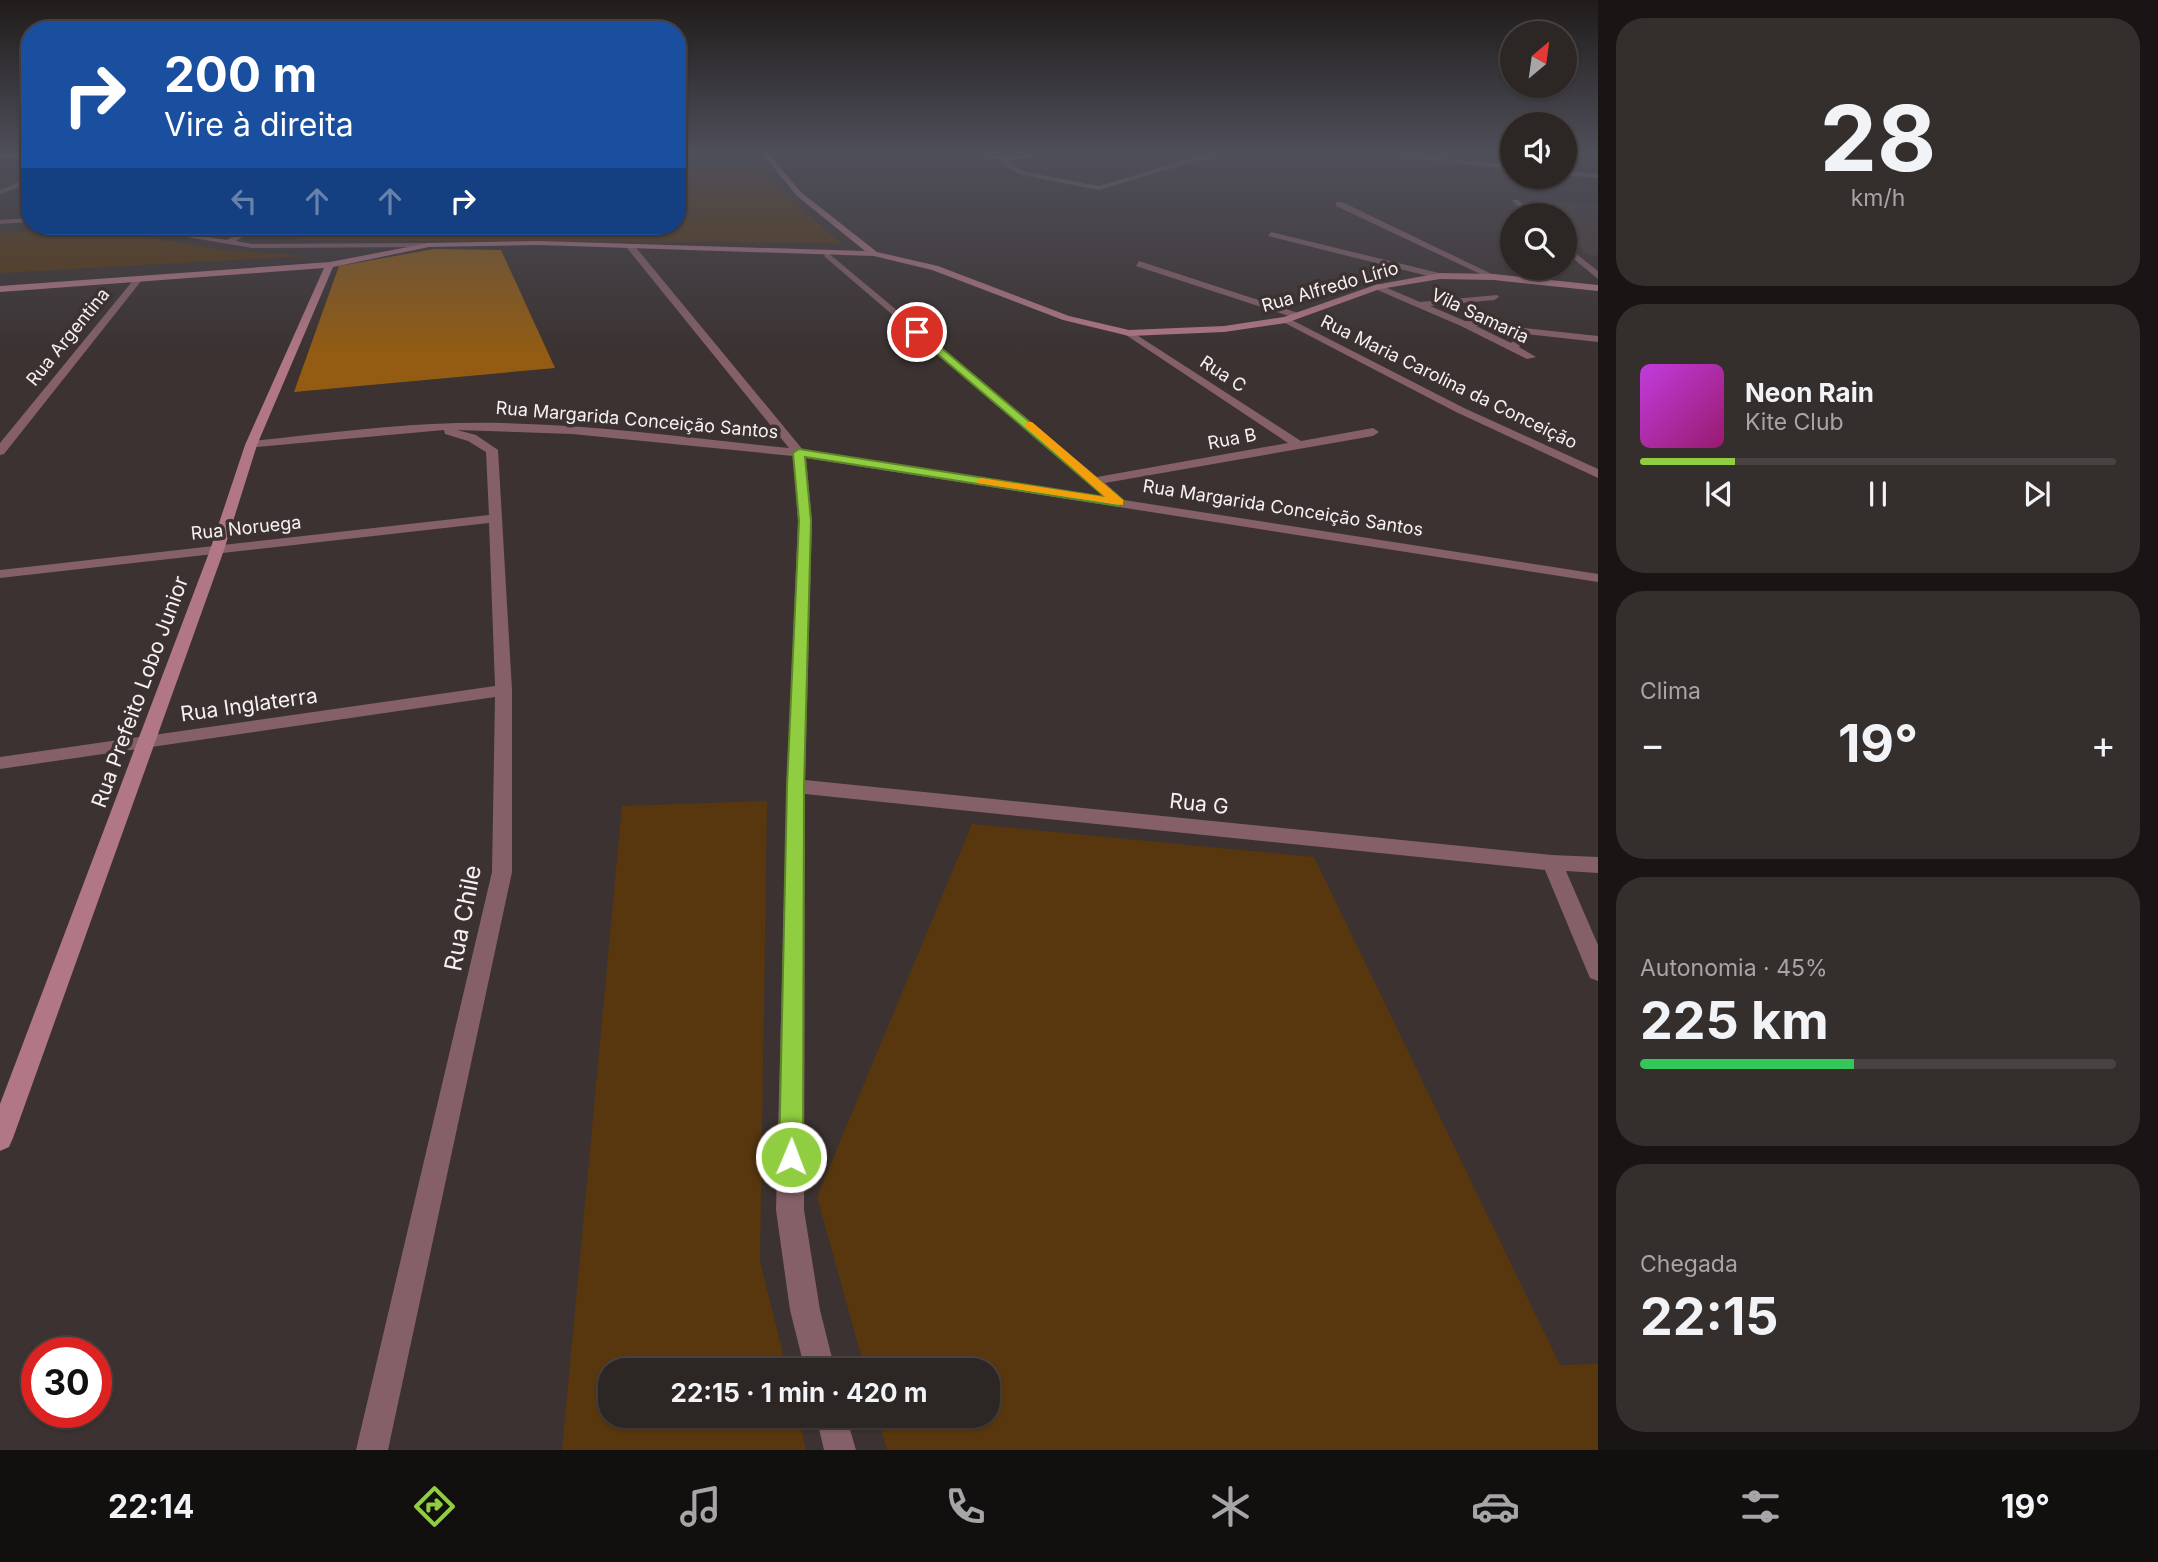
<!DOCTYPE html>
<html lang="pt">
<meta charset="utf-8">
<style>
:root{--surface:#2c2625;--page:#342e2d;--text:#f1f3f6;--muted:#a6a5a7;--line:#484342;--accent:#90cd41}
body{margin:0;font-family:Inter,sans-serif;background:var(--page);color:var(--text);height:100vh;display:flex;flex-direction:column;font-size:26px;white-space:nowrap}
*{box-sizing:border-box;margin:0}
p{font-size:23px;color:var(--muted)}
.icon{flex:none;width:38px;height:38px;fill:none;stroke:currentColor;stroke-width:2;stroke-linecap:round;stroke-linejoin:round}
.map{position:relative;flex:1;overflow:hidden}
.panel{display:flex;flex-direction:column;gap:18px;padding:18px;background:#181514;width:560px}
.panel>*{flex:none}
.hud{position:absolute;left:21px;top:21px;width:665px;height:214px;border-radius:28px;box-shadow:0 2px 5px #0004,0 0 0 2px var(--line);background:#1a4fa0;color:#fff;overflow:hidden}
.needle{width:46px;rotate:29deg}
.fabs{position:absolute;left:1500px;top:21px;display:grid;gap:14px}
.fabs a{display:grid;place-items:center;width:77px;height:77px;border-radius:50%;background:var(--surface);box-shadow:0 2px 5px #0004,0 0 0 2px var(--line);font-size:35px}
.speed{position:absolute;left:21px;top:1337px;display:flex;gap:14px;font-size:35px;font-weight:700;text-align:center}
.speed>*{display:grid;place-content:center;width:91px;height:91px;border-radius:50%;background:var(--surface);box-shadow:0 2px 5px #0004,0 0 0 2px var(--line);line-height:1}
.speed .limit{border:10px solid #d22;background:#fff;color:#111}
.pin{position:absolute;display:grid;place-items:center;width:60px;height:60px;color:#fff;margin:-30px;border:4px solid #fff;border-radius:50%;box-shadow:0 2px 7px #0007}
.me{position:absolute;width:77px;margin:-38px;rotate:1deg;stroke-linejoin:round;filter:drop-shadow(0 0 5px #0008)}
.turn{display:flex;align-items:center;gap:24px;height:147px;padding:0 28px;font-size:32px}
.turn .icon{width:91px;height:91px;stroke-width:2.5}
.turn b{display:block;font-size:49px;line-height:60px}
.lanes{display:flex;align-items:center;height:66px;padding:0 28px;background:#0003;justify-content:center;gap:35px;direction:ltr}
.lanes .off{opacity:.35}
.big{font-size:52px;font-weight:700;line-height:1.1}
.panel .card{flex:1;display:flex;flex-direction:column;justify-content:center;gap:10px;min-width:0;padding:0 24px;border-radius:28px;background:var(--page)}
.panel .dial{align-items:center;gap:0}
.dial b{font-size:91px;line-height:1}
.song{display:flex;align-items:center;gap:21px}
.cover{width:84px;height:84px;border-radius:10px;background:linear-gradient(135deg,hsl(290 70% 55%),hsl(320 70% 35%))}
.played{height:7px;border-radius:4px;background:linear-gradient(90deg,var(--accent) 20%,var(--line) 20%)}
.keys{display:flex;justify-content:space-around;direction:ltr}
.heat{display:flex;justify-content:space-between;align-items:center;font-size:38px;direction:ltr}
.charge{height:10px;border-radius:5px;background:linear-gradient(90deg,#34c759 45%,var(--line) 0)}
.trip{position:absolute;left:598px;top:1358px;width:402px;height:70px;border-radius:28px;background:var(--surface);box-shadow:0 2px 5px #0004,0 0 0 2px var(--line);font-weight:700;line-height:70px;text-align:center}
.tab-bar{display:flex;height:112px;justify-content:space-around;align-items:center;background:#120f0f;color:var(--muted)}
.tab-bar .icon{width:49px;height:49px}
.tab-bar .on{color:var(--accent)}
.tab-bar b{font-size:32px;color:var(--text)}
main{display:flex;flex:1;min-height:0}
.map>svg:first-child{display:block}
</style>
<main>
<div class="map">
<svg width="1598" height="1450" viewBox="0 0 1598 1450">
<rect width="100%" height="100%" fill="#3b3231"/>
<path fill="#493a38" d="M1535,201L1598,204V256L1588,255L1565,231L1564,215H1549Z"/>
<path fill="#58370e" d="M753,164L840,243L295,240L315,226H677V166Z
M96,229L224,250L308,256L0,273V232Z
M767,801L760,1261L787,1370H611V1416H798L806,1450H562L622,806Z
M972,824L1314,857L1560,1365L1598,1364V1450H887L877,1416H989V1370H865L817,1197Z"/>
<path fill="#935c12" d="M434,249L501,250L555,368L294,392L339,266Z"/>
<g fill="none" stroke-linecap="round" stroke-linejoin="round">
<path fill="#856068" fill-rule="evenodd" d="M17,152L30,154L0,159V155Z
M677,152H685L682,154Z
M962,152L1005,157L1062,152L1009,160L1011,165L1026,172L1099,186L1192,158L1236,152L1193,162L1099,190L1022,175L1006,167L1002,160Z
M1373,152L1512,165V169L1376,154Z
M1564,171L1598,174V178L1564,175Z
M30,178V183L0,194V190Z
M1512,200H1518L1534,215H1526Z
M1336,202H1342L1498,277L1491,279L1336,206Z
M30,218V222L0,224V220Z
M122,226H139L227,240L251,226H260L236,241L252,244L429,243L433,245L429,247L252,248Z
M1271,232L1443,274L1444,276L1440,279L1268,236Z
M627,244H633L803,450L1105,497L824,256L827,252L1097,477L1288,443L1126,335L1124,333L1129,330L1301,441L1373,428L1379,432L1373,436L1105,483L1124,500L1598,574V582L806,458L812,521L805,780L1552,855L1598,857V873L1566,871L1598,945V981L1590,978L1587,971L1545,870L805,794L804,1210L820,1310L835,1370H805L790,1310L776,1210L787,786L798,521L793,456L572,434L457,430L476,435L498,450L512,690V872L388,1450H356L492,872L495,697L0,769V757L495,686L489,523L0,578V570L489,515L486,452L468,441L445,434L444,430L247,448V442L251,441C311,435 372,427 432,424C551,418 671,436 789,448L627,248Z
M1564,244L1598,271V279L1564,251Z
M1139,261L1301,314L1303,316L1295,318L1136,266Z
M135,278L142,280L4,454L0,455V443Z
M1378,284L1420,302L1497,295L1499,297L1494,300L1430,306L1465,321H1502L1524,328L1598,336V342L1526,334L1519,347L1536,357L1527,359L1461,326L1375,289V285ZM1476,326L1501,327L1517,332L1511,343Z
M1286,317L1464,408L1598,469V478L1456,412L1283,322V318Z
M816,1416H846L856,1450H824Z"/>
<path fill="#b17784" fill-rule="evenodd" d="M761,152H767L802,193L877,252L938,266L1069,316L1129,330L1224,326L1284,317L1375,285L1440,273L1494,274L1598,285V291L1494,280L1440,279L1380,289L1286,323L1224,332L1129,336L1063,320L932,270L874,256L540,245L429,247L333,267L257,445L224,550L13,1138L9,1147L0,1151V1104L210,550L245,445L324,268L0,292V286L330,262L429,243L540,241L865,251L797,196Z"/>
</g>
<linearGradient id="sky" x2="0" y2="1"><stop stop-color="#201c1b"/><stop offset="0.43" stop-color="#4f4f5a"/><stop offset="1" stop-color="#4f4f5a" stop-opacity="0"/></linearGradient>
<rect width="1598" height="355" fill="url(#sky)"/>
<path fill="#90cd41" stroke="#5e852a" stroke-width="2" d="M914,330H920L1125,502L1119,506L805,457L811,521L804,786L803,1157L799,1166L791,1169L782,1166L779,1157L787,786L799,521L793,453L799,449L1105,497L914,334Z"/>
<path fill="#f59e0b" d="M1025,422H1032L1123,500V505L977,483L976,481L981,478L1105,497L1025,426Z"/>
<g text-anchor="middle" stroke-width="7" stroke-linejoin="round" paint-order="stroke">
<g font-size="18" fill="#f7f1f1" stroke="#3b3231">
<text transform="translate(1330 287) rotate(-16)" y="6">Rua Alfredo Lírio</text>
<text transform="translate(1480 316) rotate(25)" y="6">Vila Samaria</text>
<text transform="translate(68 337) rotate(-51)" y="6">Rua Argentina</text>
<text transform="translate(1223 374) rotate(33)" y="6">Rua C</text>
<text transform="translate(1449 382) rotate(26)" y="6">Rua Maria Carolina da Conceição</text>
<text transform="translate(637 420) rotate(5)" y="6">Rua Margarida Conceição Santos</text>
<text transform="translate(1232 439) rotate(-11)" y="6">Rua B</text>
<text transform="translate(1283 508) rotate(9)" y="6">Rua Margarida Conceição Santos</text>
<text transform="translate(246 528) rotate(-6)" y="6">Rua Noruega</text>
</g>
<g font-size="21" fill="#f7f1f1" stroke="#3b3231">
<text transform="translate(140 692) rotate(-70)" y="7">Rua Prefeito Lobo Junior</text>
<text transform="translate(249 705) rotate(-8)" y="7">Rua Inglaterra</text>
<text transform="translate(1199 804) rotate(6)" y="7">Rua G</text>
</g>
<g font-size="24" fill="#f7f1f1" stroke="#3b3231">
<text transform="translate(463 918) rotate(-79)" y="8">Rua Chile</text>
</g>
</g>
</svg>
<div class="fabs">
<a><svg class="needle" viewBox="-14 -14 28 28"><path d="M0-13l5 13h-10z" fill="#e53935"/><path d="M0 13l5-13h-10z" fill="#a6a5a7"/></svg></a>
<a><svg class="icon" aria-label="sound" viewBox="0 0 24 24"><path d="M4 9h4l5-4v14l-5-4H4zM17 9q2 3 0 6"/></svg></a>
<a><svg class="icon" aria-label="search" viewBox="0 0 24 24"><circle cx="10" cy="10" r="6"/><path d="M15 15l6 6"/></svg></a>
</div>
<div class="speed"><div class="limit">30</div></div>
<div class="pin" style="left:917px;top:332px;background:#d93025"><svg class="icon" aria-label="arrive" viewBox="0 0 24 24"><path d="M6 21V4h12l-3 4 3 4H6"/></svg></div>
<svg class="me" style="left:791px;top:1157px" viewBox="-20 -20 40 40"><circle r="17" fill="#90cd41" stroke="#fff" stroke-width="3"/><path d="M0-11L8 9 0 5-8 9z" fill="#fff"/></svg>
<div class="trip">22:15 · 1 min · 420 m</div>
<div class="hud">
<div class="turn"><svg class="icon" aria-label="right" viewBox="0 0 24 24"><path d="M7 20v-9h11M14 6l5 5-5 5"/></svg><div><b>200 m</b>Vire à direita</div></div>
<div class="lanes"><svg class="icon off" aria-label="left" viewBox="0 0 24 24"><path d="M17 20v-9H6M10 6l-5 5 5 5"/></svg><svg class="icon off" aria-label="ahead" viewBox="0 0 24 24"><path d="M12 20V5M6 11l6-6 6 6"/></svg><svg class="icon off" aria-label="ahead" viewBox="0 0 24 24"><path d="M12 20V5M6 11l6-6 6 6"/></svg><svg class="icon" aria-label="right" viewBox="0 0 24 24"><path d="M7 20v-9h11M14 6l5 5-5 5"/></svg></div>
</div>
</div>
<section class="panel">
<div class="card dial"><b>28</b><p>km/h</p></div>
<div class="card">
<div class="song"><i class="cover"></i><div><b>Neon Rain</b><p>Kite Club</p></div></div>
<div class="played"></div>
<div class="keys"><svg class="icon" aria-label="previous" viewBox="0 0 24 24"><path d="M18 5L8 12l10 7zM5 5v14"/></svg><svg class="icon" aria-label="pause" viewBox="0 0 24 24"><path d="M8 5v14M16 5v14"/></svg><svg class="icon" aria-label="next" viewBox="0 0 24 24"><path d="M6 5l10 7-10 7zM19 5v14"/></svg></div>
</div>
<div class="card"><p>Clima</p>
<div class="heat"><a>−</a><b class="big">19°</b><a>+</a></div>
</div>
<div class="card"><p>Autonomia · 45%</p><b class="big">225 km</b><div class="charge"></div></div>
<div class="card"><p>Chegada</p><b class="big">22:15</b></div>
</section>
</main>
<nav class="tab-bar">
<b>22:14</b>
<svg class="icon on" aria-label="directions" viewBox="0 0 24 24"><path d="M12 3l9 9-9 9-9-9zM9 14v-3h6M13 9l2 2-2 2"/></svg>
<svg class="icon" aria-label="music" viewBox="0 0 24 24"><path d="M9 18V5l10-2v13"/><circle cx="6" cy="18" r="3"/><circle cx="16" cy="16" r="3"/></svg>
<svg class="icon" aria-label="phone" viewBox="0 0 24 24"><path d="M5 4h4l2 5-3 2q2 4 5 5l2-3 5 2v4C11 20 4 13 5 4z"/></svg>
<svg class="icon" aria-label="climate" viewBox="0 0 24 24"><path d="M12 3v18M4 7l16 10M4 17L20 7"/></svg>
<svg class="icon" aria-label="car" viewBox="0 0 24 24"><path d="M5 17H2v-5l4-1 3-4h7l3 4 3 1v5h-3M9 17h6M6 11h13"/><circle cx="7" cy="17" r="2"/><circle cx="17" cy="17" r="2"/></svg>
<svg class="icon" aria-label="filters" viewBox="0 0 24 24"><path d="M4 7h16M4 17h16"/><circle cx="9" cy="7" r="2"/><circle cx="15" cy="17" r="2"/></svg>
<b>19°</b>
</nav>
